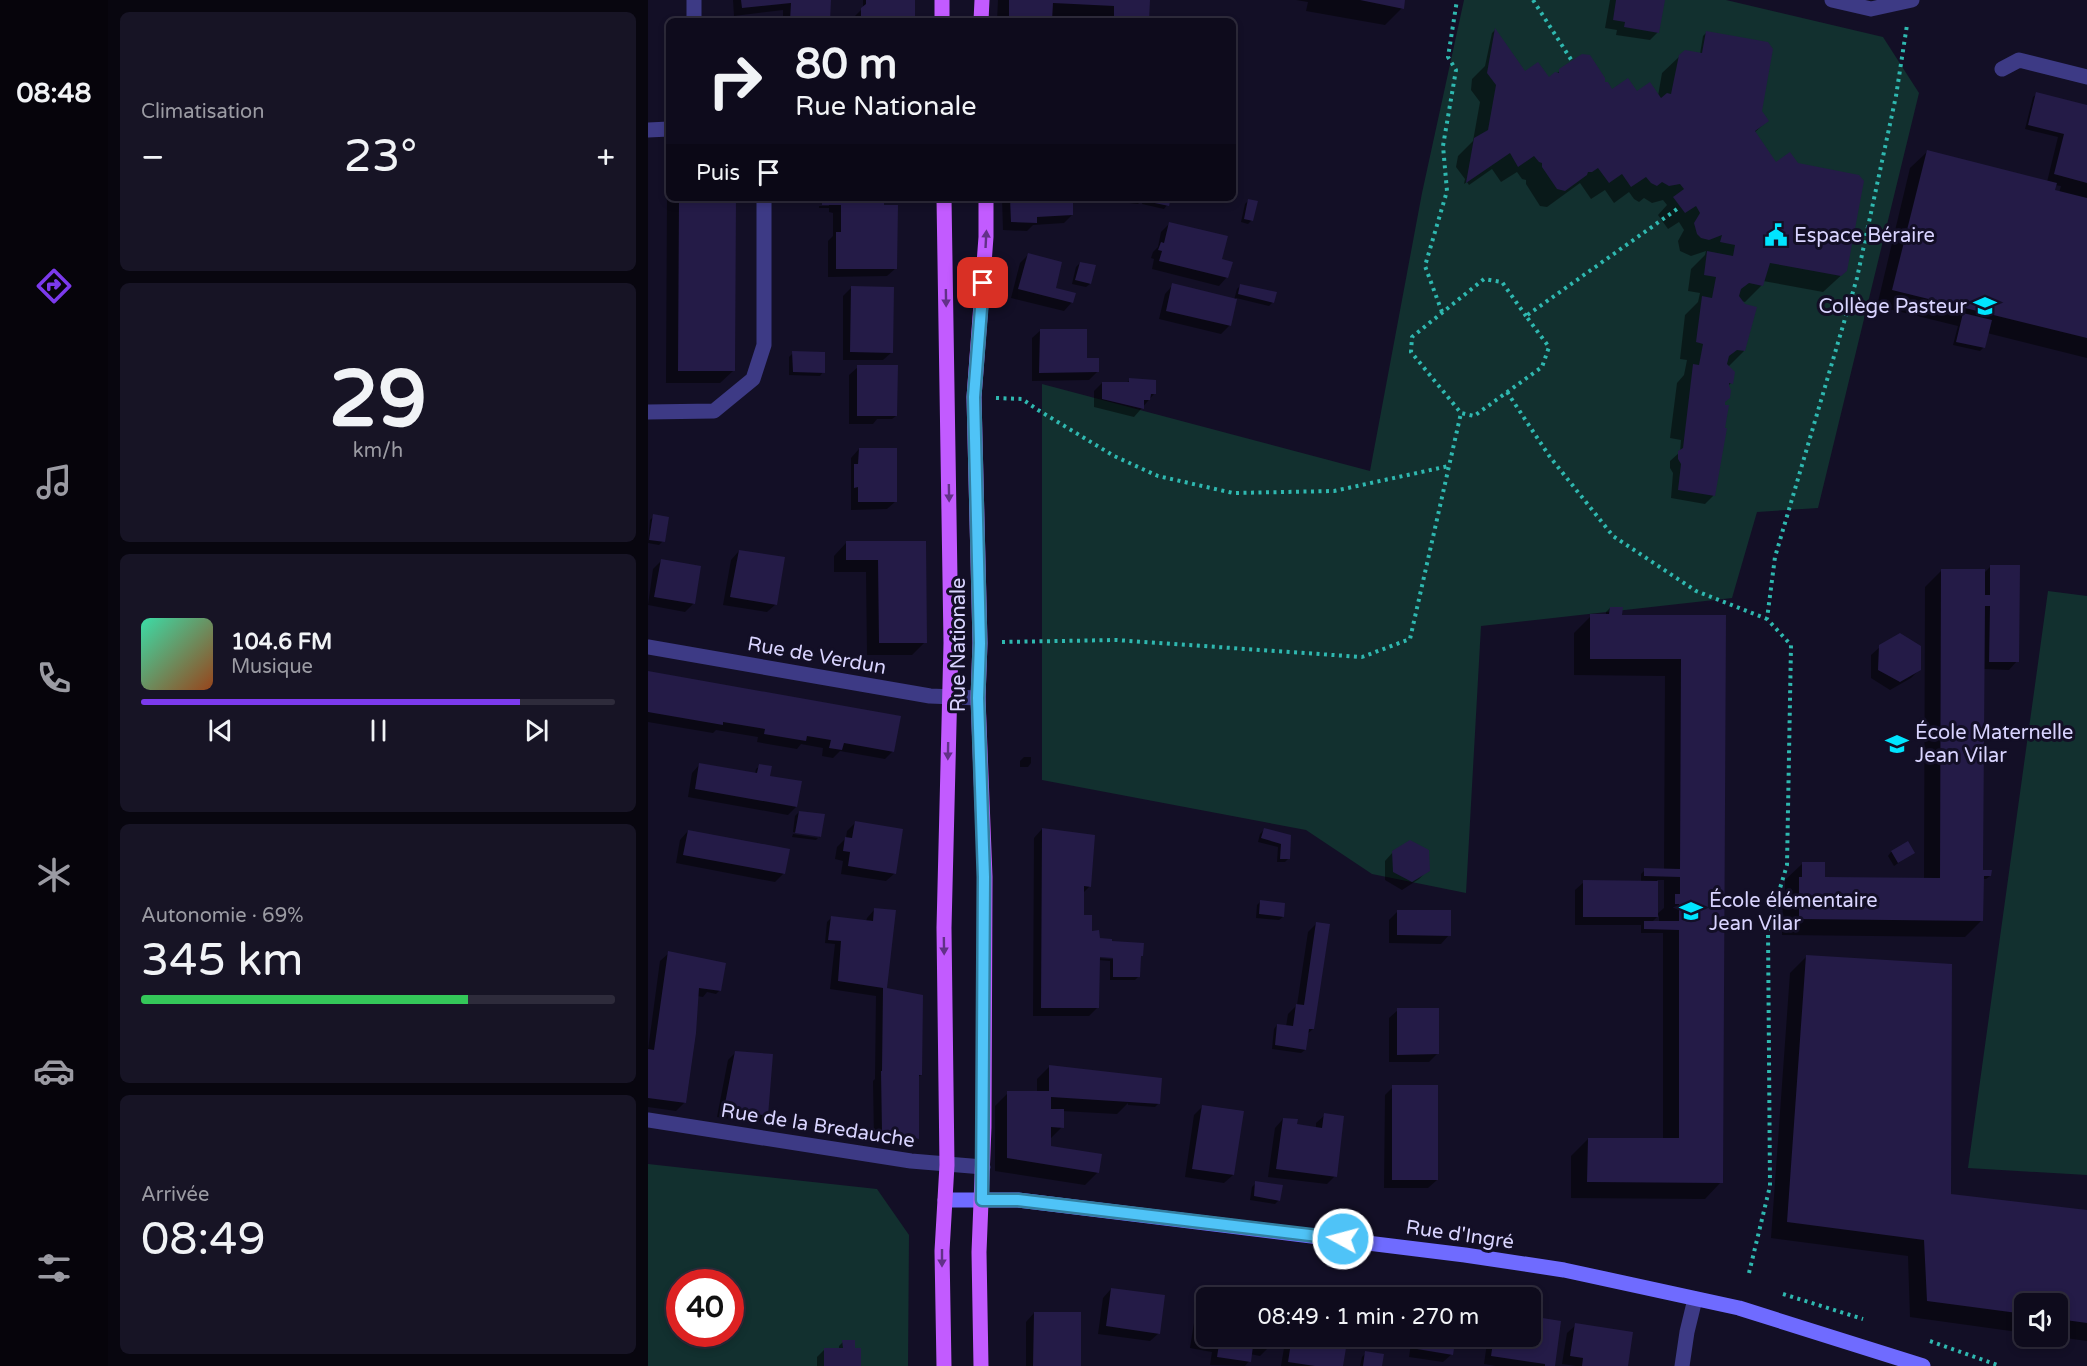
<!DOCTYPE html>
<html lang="fr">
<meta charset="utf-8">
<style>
:root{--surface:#0e0b1c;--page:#171425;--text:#f1f3f6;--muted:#9b9ba3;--line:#2e2b3b;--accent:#7c3aed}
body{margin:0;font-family:"Varela Round",sans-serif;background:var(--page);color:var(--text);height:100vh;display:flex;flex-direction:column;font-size:22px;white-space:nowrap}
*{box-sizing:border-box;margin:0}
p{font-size:20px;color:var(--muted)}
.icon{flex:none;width:33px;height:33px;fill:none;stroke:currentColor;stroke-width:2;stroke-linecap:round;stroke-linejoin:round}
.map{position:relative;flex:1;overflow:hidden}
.drawer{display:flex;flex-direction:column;gap:12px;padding:12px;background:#08060f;width:540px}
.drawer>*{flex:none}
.top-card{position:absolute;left:18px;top:18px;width:570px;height:183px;border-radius:9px;box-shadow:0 3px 9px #0003,0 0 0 2px var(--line);background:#0e0b1c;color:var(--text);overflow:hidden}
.controls{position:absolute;left:1366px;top:1293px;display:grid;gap:12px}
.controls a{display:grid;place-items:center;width:54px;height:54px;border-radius:9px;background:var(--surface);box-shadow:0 3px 9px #0003,0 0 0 2px var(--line);font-size:30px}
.speed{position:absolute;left:18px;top:1269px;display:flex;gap:12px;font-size:30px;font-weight:700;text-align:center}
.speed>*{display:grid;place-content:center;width:78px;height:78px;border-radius:50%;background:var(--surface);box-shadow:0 3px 9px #0003,0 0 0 2px var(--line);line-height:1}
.speed .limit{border:9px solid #d22;background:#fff;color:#111}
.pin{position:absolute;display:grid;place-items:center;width:51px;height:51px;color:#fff;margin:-26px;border-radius:12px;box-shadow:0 3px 9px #0006}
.me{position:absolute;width:66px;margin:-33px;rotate:277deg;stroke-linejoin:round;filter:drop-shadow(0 0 4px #0008)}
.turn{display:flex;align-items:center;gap:21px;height:126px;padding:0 30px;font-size:27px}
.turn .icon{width:78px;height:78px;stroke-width:2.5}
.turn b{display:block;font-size:42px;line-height:51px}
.then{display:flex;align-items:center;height:57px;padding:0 30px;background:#0003;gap:12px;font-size:22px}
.big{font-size:45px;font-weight:600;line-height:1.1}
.drawer .card{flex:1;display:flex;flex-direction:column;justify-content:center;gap:9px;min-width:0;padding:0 21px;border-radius:9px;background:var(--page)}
.drawer .dial{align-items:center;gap:0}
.dial b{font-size:78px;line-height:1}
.song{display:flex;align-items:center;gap:18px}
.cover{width:72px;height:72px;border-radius:9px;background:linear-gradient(135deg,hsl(160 70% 55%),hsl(20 70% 35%))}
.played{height:6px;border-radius:3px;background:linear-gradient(90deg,var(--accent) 80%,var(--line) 80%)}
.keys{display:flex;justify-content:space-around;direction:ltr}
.heat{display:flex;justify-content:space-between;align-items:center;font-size:33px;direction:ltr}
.charge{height:9px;border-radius:4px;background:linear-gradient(90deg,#34c759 69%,var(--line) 0)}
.trip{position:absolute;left:548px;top:1287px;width:345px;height:60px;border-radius:9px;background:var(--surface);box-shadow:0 3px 9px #0003,0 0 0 2px var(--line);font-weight:600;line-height:60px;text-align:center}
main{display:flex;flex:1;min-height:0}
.tabs{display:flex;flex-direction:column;width:108px;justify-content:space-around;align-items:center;background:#06040b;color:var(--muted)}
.tabs .icon{width:42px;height:42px}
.tabs .on{color:var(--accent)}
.tabs b{font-size:27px;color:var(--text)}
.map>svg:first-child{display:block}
</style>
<main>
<nav class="tabs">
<b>08:48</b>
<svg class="icon on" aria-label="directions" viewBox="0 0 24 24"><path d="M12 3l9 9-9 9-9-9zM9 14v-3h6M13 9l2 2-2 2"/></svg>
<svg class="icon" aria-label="music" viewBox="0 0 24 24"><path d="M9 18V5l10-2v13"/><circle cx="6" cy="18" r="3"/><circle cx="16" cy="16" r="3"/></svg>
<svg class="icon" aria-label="phone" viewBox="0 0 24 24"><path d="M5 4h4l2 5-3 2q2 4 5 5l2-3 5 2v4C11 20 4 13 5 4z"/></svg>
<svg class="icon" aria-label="climate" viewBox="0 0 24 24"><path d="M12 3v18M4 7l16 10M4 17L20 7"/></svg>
<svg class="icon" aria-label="car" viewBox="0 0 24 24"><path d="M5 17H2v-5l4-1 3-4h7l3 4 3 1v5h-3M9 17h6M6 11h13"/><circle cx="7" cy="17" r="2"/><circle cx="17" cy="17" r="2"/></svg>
<svg class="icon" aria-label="filters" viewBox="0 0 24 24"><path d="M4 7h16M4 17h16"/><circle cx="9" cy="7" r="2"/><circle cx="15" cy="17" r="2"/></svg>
</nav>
<section class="drawer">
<div class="card"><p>Climatisation</p>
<div class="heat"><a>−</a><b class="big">23°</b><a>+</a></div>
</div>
<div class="card dial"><b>29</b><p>km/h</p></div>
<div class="card">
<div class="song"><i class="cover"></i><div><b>104.6 FM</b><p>Musique</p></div></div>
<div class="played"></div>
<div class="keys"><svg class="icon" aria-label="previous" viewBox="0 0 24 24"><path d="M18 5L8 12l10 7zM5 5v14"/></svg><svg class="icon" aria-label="pause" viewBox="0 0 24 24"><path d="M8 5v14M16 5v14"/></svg><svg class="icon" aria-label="next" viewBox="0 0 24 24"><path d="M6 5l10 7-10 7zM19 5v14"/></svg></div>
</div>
<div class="card"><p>Autonomie · 69%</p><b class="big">345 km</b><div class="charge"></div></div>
<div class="card"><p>Arrivée</p><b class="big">08:49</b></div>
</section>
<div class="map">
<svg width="1439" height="1366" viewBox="0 0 1439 1366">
<rect width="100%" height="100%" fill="#130f26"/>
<path fill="#12302f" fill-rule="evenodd" d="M816,0H1078L1235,37L1271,93L1170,508L1109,512L1084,598L833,626L818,893L724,874L658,830L394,780V384L722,471L774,193Z
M1400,591L1439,596V1175L1320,1168Z
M0,1164L229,1189L261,1235L260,1366H0ZM32,1282H82V1334H32Z"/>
<path fill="#0007" fill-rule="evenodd" d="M85,0H182L181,21H135V10L86,16Z
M215,0H265V21H205V18L215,8Z
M350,0H501L500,21H454V18L403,16L402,21H349Z
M648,0H756L754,8L737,25L658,11L660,2Z
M962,0H1016L1010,32L1002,40L968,35L969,30L957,28Z
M847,30L876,73L900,79L912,71L955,83L964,91L1010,96L1014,73L1032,56L1052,54L1055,36L1059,32L1119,121L1106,133L1198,271L1175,292L1115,281L1114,285L1097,302L1093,301L1096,351L1080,367L1083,383L1079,387L1076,401L1065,496L1057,504L1023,498L1025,473L1022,468V461L1032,452L1033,440L1022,438L1029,383L1036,375L1039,360L1032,359L1037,315L1050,302L1052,293L1040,291L1043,269L1057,255L1058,251L1043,256L1032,251L1030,241L1036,230L1031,222L1020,229L1010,215L1019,205L1015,200L1004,203L996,198L991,202L986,199L981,192L966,203L957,190L943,199L932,183L899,207L892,206L878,184V180L874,179L869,172L853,182L844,169L821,185L819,182L816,184L817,179L808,167L810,156L825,141L832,102L823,90L824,79L837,66L844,33Z
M1389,94L1439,106V358L1339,333L1335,348L1332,351L1305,345L1310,326L1229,306L1262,168L1279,152L1399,182L1410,137L1377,129L1385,97ZM1407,185L1413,186L1411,193L1405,192Z
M21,191V198H87L85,371L72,383H18L19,193Z
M171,198H234L248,268L239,276L180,277V241L185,236V213L181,212V208H171V206H181V203H171Z
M354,198H424V215L416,223L385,225L379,231L355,230Z
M464,198H521L519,205L516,209L494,204L495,199L490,204L464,201Z
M601,200L604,220L600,224L593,222L597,204Z
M522,223L579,277L571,286L504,269L506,259L503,258L505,252L510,247L513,232Z
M380,255L406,289L424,302L416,311L363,298L372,263Z
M432,263L442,284L438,287L424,284L428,267Z
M525,285L586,300L589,289L593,285L625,302L621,306L588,298L582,325L573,334L511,319L517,294Z
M204,287L244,352L235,360H195V296Z
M393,330L437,360L450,371L441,380L384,381V338Z
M145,353L175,372L172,376L141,375V357Z
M210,367L248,416L244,419H229L225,424H201V375Z
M482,380L506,394L486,417L446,407V391L454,383H478Z
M211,449L248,501L239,509L203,510V458Z
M6,516L15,541L11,545L0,543L2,520Z
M198,543H277V642L264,655H219L218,572H186V556Z
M91,551L128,604L119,612L75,605L83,560Z
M13,561L46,603L37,612L0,605L5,569Z
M1343,566L1369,661L1361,670L1335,669L1334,872L1342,876L1338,879H1334V920L1317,937L1134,935L1135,895L1137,893V880L1154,864L1176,878L1276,880L1277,587L1294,570L1336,573Z
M962,608L973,616H1076L1073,1182L1057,1199L923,1198V1156L940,1139L1015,1140V933H993V925H927V890L936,882H993V874L997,870H1016L1017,676L926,675V633L943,616H958V612ZM1009,880H1016V908L1009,914ZM1011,915V923H1003Z
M1232,647L1271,670L1263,678L1242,690L1223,678V655Z
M0,673L245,751L237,759L192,751L185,758L174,756L175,748L153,744L149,749L109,742L110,737L68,730L65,733L0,722Z
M376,757H383V763L380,767H372V761Z
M52,764L107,774L108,769L112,766L148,807L140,815L40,797L44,773Z
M151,812L172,836L171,838V835L145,832L147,816Z
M208,822L247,873L238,881L193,874L195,861L187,859L189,847L198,838L199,831Z
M394,829L442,886L434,894V916L442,932L451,940L463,943L491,957V976L487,980H462V961L450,960V1007L441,1016H385L386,838ZM450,955L473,957V960L450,958Z
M616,830L642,836L641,858L637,862H629L630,847L610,842L612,834Z
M40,831L136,873L127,882L28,863L32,840Z
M145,834L170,838L168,840L144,837Z
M745,852L780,870L771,879L754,890L737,880V861Z
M1243,852L1265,853L1246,866L1240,856Z
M613,901L635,917L631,920L608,918L609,905Z
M227,909L237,990L273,1075L270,1077V1138L262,1146L226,1140L225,1081L227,1079L228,996L182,989L187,944L177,943L179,922L183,918L218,922L219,918Z
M749,912L801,935L793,944L741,943V920Z
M668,924L665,1029L658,1035L657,1050L653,1053L624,1049L626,1029L629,1025L638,1027L640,1014L649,1005L660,932Z
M21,953L72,990L68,994L59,992L55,997L49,996L37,1102L28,1111L0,1107V1050L12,961Z
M1159,956L1301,1195L1439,1212V1341L1403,1336H1410V1304H1377V1333L1262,1317L1260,1256L1123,1238L1142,973Z
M750,1010L789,1054L781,1062H741V1018Z
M88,1052L119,1115L110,1123L69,1117L80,1060Z
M402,1066L511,1103L507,1107L480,1105V1103L469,1114L414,1111V1127L401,1140V1147L450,1172L437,1185L347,1171V1106L360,1093H389V1079Z
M745,1087L789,1180L780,1188H736L737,1095Z
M554,1107L585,1175L576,1183L537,1177L546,1115Z
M677,1115L687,1176L679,1184L620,1177L627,1128L635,1119L648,1126L668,1128V1123Z
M608,1183L631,1200L627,1204L602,1200L604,1187Z
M463,1289L511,1333L502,1341L450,1334L455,1298Z
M556,1302H558V1336L621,1347L612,1356L602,1354L601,1361L597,1366L562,1365L564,1352L542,1348L548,1310Z
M386,1313L431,1366H378V1322Z
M882,1318L906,1366H848L836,1364L840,1336H882Z
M928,1325L978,1366H928L914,1364L919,1333Z
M638,1336H698L693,1366H633Z
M764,1336H806L804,1354L795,1362L761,1357Z
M195,1342L212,1366H169V1357L177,1349H191V1346Z
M718,1353L733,1366H712L714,1357Z"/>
<path fill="#241b47" d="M93,0H183L182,21H142L143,3L94,8Z
M218,0H267V21H213V8L218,4Z
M361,0H502L501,21H466V6L405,3L404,21H361Z
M712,0H757L756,9Z
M968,0H1017L1011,33L976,27L977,22L965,20Z
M847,28L877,71L890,62L901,77L907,72L911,73V69L934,54L942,55L957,78V82H960L964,89L980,78L989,91L1002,82L1013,98L1019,93L1023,94L1031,55L1037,50L1054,53L1058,31L1120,42L1125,49L1114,111L1121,121L1107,131L1128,162L1142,152L1150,163L1211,175L1216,181L1199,271L1193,276L1122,263L1115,286L1101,283L1093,289L1091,296L1097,304L1109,307L1097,351L1089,350L1081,356L1079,364L1087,372L1085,384L1081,383V386L1083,390L1082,398L1077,402V405H1081L1077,428H1079L1067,496L1030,490L1033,464L1030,459V451L1035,448L1045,364L1051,365L1055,344L1048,342L1054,296L1064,298L1068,277L1056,275L1059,251L1085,256L1087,245L1072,242L1074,235L1061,240L1053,238L1049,234L1046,223L1052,213L1048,206L1037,213L1025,197L1036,189L1032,184L1021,186L1014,182L1009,186L1003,183L998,177L983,187L974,174L961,183L950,168L944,172H940L939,175L917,191L909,189L894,167V163L891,162L886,156L870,167L862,153L818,183L826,138L840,130L848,85L839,73Z
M1388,92L1439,105V183L1406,174L1416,134L1380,125Z
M1279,150L1409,183L1407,190L1439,198V338L1244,290Z
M31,198H88L87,371H30Z
M174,198H236V205H250L249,269H188V232H193V205H174Z
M362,198H425V215L389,217V223L363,222Z
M498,198H523L521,206L497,201Z
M600,199L610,201L605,221L596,219Z
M521,222L580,236L574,259L585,262L580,278L511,261L514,251L510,250L513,242L516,243Z
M380,253L414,262L408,288L428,293L425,303L370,289Z
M432,262L448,265L443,284L427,280Z
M524,283L589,299L583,326L518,311Z
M592,284L629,292L626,303L590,294Z
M203,286L246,287L245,353L202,352Z
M1315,313L1344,320L1337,348L1308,342Z
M392,329H439V358H451V372L391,373Z
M144,351L177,352V373L145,372Z
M209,365H250L249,416H209Z
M481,378L508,380V394H503L502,400H496V409L454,399V382H481Z
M211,448H249V502H210V487L206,488V464H210Z
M5,514L21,517L17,542L1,540Z
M198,541H278L279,643H231L230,560H198Z
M91,550L137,557L129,605L82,597Z
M13,559L53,566L47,604L6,597Z
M1342,565H1372L1371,662H1341L1342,606H1337L1335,870H1344L1343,876H1336L1335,921L1151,919V877H1154V862H1177V877L1292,878L1293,569H1337V595H1342Z
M962,607H975L974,615H1078L1075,1183L939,1182L940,1138H1031V930L996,929V921H1031V904H1027V894H1032V877L996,876V868L1032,869L1033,659H942V614H961Z
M1252,633L1273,646V670L1252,682L1230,670L1231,645Z
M0,671L253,716L246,752L196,743L194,750L181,748L183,740L159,736L158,741L116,734L117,729L75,722V725L0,712Z
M51,763L109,773L111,764L124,766L122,776L154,781L149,807L47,789Z
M151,811L177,814L173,837L147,833Z
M207,821L255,829L248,874L200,866L202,852L195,851L197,837L204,838Z
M394,828L447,835L443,887L436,886V915H444V931L451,930L452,938L464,939V941L496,943L495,956H493L492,977H465V958L452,957L451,1008H393Z
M616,828L643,835L642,859H632L633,844L613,838Z
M40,830L142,849L137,874L35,855Z
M762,840L781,850L782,871L764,882L745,872L744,851Z
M1260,841L1267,853L1250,863L1243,851Z
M935,880L1010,881V917H935Z
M612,900L637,903L636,917L611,914Z
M226,908L248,910L239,988L275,995L274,1075H271V1139L234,1132L233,1071H234L235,988L190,981L193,941L180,940L183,916L225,921Z
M749,910H803V936L749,935Z
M668,922L682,924L666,1029H661L658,1050L627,1045L629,1024L645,1026L648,1004L656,1005Z
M20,951L78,963L73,991L51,988L48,1033L38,1103L0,1098V1049L6,1050Z
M1158,955L1304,964L1303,1194L1439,1210V1323L1410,1319V1304H1377V1314L1279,1301L1276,1240L1139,1222Z
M749,1008H791V1054L749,1055Z
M87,1051L125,1054L120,1116L76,1109Z
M401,1065L514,1078L512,1104L403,1097V1109H416V1128L403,1127V1146L454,1154L451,1173L359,1158V1091H401Z
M744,1085H790V1180H744Z
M554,1105L596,1111L586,1175L544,1169Z
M676,1113L696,1116L689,1177L628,1169L635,1118L650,1119L649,1124L674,1128Z
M607,1181L635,1185L632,1201L606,1196Z
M463,1288L517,1295L512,1334L458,1326Z
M556,1300H558V1336H624L622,1348L605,1346L603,1362L569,1357L571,1344L550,1340Z
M386,1312H433V1366H385Z
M882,1316L913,1321L907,1366H897V1364L843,1356L846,1336H882Z
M927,1323L985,1332L980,1366H934L935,1358L922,1356Z
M644,1336H700L695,1366H667L640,1362Z
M771,1336H808L805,1355L769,1349Z
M194,1340H207V1348H213V1366H176V1348H195Z
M717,1351L736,1354L734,1366H715Z"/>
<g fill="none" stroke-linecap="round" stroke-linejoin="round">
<path stroke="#2fb8b0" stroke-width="4" stroke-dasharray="3 4.5" stroke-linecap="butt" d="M885,0L924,61
M794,312L777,266L799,191L795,146L808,70L800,57L809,0
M878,316L854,282L836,279L764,337L763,352L813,413L826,416L894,367L901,347L878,316L1032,207
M859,392L902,457L965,536L1048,591L1119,619
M348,398L374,399L390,410L466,456L510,476L585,493L686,491L801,466
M354,642L468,640L714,657L762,639L813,413
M1101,1273L1122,1186L1120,928L1139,865L1143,645L1119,619L1127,557L1209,278L1248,96L1259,25
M1135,1294L1215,1319
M1282,1341L1352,1366"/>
<path stroke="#3d3a85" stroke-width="15" d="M1354,69L1371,60L1439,77"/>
<path stroke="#3d3a85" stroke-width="15" d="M1184,0L1223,9L1264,0
M46,21V0
M0,130L21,129
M0,412L66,411L105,379L116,345V198
M0,647L282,696L330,698
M0,1120L263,1161L335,1167
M1034,1366L1039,1332L1047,1299"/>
<path stroke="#6f6bff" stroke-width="15" d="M297,1200H370L817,1255L916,1270L1091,1308L1275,1366"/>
<path stroke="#c25bff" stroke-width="15" d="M294,0V21
M333,21L334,0
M296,1366L294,1251L299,1165L296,928L303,643L296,198
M333,1366L331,1252L336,1127L337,877L330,698L332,643L326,397L338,237V198"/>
</g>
<defs><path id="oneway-solid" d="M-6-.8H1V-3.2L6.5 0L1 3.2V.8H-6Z" transform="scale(1.5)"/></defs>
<g fill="#623188">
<use href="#oneway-solid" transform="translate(338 239) rotate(-87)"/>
<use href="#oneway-solid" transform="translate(298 298) rotate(89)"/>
<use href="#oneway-solid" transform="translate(301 493) rotate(89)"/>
<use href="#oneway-solid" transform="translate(300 751) rotate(91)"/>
<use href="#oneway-solid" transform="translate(296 946) rotate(89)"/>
<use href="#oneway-solid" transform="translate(294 1258) rotate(90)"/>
</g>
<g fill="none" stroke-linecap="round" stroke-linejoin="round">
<g stroke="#337fa1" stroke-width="15">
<path id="route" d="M335,283L326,397L332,643L330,698L336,877L334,1200H370L695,1239"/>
</g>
<use href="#route" stroke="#4fc3f7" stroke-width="10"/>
</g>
<defs>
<g id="civic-bare" transform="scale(1.8)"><path d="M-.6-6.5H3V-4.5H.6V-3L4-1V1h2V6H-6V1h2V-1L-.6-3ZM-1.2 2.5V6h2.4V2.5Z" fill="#00e5ff" stroke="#130f26" stroke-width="2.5" paint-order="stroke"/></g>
<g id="school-bare" transform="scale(1.8)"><path d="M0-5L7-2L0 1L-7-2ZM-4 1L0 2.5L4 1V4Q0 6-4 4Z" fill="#00e5ff" stroke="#130f26" stroke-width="2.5" paint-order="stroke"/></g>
</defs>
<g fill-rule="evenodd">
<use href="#civic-bare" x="1128" y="235"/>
<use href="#school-bare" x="1337" y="306"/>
<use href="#school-bare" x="1249" y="744"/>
<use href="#school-bare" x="1043" y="911"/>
</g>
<g text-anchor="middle" stroke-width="6" stroke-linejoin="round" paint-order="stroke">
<g font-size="20" fill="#d9d4ff" stroke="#130f26" text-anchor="start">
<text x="1146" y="242">Espace Béraire</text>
<text x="1319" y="313" text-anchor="end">Collège Pasteur</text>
<text x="1267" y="739">École Maternelle<tspan x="1267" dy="23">Jean Vilar</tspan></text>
<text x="1061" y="907">École élémentaire<tspan x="1061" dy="23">Jean Vilar</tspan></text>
</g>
<g font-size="20" fill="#d9d4ff" stroke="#130f26">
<text transform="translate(310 645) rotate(-90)" y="7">Rue Nationale</text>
<text transform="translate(169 655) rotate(10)" y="7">Rue de Verdun</text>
<text transform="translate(170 1125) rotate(9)" y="7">Rue de la Bredauche</text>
<text transform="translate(812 1234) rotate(8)" y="7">Rue d'Ingré</text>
</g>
</g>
</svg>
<div class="controls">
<a><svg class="icon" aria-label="sound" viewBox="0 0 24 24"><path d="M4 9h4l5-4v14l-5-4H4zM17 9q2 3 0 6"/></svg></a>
</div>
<div class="speed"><div class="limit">40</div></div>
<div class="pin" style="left:335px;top:283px;background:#d93025"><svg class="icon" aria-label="arrive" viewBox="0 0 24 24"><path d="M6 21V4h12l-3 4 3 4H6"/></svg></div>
<svg class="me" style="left:695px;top:1239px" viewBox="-20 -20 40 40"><circle r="17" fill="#4fc3f7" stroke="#fff" stroke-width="3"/><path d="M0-11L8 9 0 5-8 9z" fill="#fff"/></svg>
<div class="trip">08:49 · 1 min · 270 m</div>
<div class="top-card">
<div class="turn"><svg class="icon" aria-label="right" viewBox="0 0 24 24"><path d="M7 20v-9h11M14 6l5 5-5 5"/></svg><div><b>80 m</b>Rue Nationale</div></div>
<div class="then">Puis<svg class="icon" aria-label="arrive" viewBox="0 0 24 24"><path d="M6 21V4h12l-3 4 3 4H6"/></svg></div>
</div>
</div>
</main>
